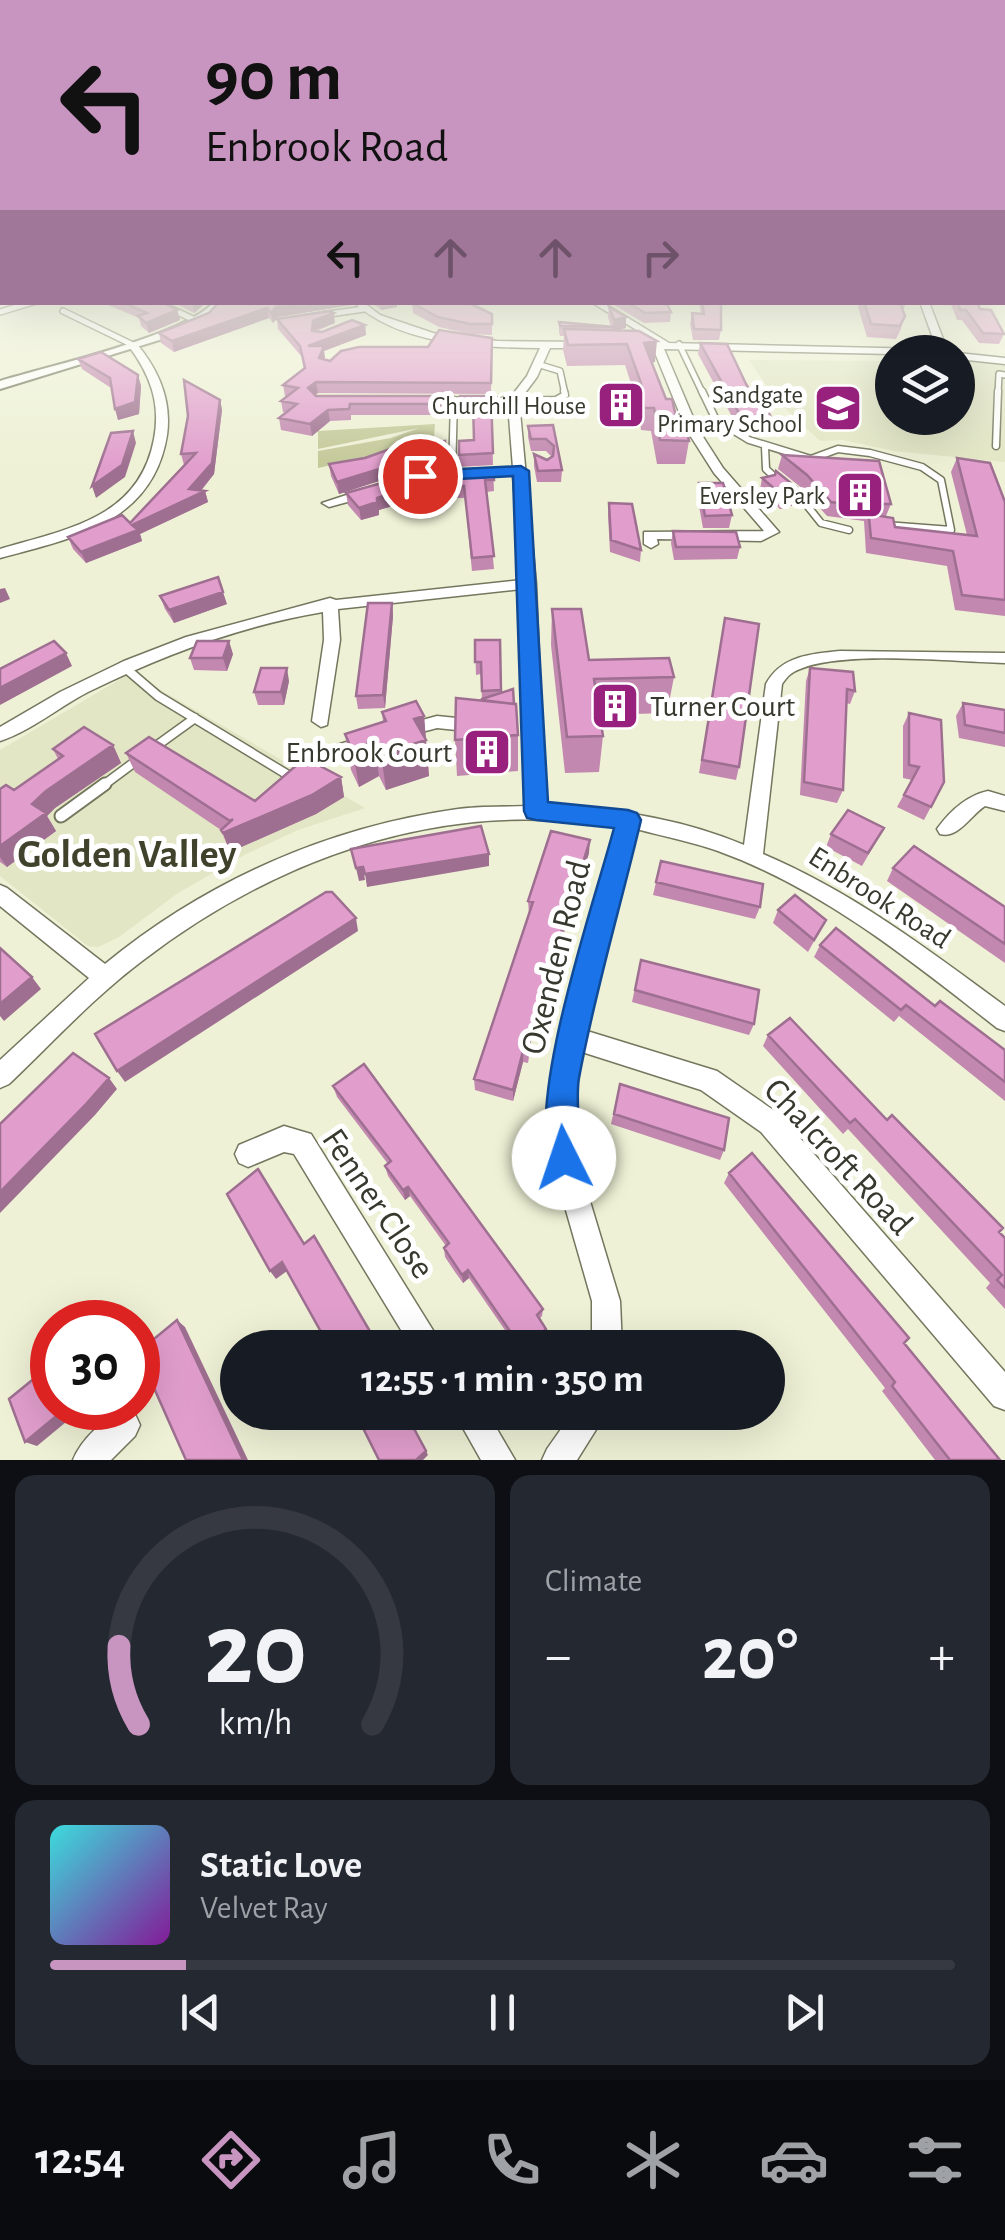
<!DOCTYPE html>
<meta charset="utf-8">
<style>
:root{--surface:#171b24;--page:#242831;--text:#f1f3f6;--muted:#9ea1a6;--line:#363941;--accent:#c894c0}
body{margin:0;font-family:"Alegreya Sans",sans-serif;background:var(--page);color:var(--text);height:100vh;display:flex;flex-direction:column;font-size:38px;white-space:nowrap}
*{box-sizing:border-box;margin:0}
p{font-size:32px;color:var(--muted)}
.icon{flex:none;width:55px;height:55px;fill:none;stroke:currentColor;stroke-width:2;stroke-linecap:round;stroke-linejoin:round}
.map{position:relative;height:1460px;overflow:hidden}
.details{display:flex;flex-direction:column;gap:15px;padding:15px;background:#0d0f14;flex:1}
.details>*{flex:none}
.guide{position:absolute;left:0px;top:0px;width:1005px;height:305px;box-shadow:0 10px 40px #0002;background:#c894c0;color:#111;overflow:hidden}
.tools{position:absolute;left:875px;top:335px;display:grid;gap:20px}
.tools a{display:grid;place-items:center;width:100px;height:100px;border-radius:50%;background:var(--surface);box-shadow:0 10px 40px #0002;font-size:50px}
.speed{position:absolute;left:30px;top:1300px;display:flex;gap:20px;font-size:50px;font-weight:700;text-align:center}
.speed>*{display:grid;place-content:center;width:130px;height:130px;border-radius:50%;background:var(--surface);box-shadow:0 10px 40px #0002;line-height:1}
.speed .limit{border:15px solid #d22;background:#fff;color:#111}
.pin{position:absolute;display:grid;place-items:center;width:85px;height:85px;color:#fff;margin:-42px;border:5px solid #fff;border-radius:50%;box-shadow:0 2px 10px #0007}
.me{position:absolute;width:110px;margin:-55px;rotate:356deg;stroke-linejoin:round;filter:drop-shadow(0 0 8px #0008)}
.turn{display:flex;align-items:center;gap:35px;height:210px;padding:0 40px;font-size:45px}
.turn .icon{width:130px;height:130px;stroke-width:2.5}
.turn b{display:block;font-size:70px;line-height:85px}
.lanes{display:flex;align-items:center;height:95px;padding:0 40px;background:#0003;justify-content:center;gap:50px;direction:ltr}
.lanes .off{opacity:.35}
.big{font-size:75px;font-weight:700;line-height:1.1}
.details .widget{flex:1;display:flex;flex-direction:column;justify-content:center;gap:15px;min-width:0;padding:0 35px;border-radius:20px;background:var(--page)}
.details .dial{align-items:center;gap:0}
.dial svg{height:260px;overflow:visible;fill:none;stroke:var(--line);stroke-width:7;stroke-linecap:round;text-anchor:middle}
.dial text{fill:var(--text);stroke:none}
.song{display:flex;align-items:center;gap:30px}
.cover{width:120px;height:120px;border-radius:15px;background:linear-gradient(135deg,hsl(180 70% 55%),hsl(290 70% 35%))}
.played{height:10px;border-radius:5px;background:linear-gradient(90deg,var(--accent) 15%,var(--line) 15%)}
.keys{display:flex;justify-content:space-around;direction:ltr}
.heat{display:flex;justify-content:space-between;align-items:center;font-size:55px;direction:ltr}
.details .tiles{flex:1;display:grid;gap:15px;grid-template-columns:1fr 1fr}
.widget:last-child{grid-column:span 2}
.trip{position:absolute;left:220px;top:1330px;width:565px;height:100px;border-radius:50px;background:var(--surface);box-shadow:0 10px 40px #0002;font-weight:700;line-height:100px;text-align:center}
.tab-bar{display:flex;height:160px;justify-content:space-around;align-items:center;background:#090b0e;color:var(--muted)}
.tab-bar .icon{width:70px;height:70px}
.tab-bar .current{color:var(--accent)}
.tab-bar b{font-size:45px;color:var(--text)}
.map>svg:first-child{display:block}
</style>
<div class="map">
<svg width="1005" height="1460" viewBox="0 0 1005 1460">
<rect width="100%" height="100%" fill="#eef1d5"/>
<path fill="#e2e6c4" d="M749,360L892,361V418H958V361L1005,363V462L893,451L843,440L820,441L777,401Z
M131,673L365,808L298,830L246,854L178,893L119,937L98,947L88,946L0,876V750Z"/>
<path fill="#c4c999" d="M435,424L433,449L408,448L318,468V451L391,438L419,428L318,449V431Z"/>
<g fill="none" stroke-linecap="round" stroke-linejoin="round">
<g stroke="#74775e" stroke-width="8">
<path id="service-far3" d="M63,311L133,345
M0,312L33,302
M322,315L364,309
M679,344L703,394
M537,364L560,371L565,394
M998,394L999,374L1005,375"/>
</g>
<g stroke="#74775e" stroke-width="9">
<path id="service-far2" d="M702,391L716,420L749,440L811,459L838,449L870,453L922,467L941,480L951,530L886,525
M513,401L556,400L565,395L564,391
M996,446L998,391
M765,447L766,469L780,482
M452,473L454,400
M794,489L821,523L849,530"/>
</g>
<g stroke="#74775e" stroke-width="11">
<path id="service-far1" d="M123,666L158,696L293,778
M152,749L195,718
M101,787L140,758"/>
</g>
<g stroke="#74775e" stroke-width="15">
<path id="service" d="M61,816L105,784"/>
</g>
<g stroke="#74775e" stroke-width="3">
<path id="minor" d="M150,302H163L205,322L197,324Z
M353,302H363L380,315L433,333L497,341L583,342L588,345L583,348H550L537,377L519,401L536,584L545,805C612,808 683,819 744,845L766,684C781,656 810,654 840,651L1005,653V663C952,662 846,650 800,669C791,672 787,677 782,684L763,854C854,893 926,948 1005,1006V1031L997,1028C910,960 823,889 718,851C692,842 663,836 636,829L587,1031L717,1071L779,1114L1005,1372V1410L994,1406L761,1132L701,1090L582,1052L575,1081L573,1126L577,1158L620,1301L622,1348H592V1301L551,1158L547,1126L551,1081L618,827C595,825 572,821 550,820C401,813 258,872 142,961C94,997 52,1043 9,1084L0,1088V1060L89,978L0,906V885L7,888L105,964C206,881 328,827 458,809C480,806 504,807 526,806L522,589L338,609L340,640L327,725L321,727L312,721L324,640L323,612C240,626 163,655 88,692C59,707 31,731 0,741V727L60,692L124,661L186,637L330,598L336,600L521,580L513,475L472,477L466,473L472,469L513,468L508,404L424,403L419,400L424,397L510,398L527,376L540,348C477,347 402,346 353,302Z
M591,302H602L669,343L923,349L928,352L892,354L664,349L698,429L723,468L779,532L761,541L657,539L658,544L651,548L644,544V532L764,531L714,473L686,429L653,348H634L629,345L634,342H656Z
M920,302H929L948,352H938Z
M130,343H136C158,369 172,400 167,435C153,523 74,538 0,558V549C66,529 139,519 154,439C161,403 150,374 128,345Z
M958,353L1005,358V364L958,359Z
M368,488L374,492L373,495L329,507L322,503Z
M437,716L476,720L485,726L476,732L437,728L403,737L394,731L397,727Z
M368,735L374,737L377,741L374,745L312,767L306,765L303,760L306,755Z
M988,791L1005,796V811L985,806C970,816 958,839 940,834L937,829C950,811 966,796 988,791Z
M284,1126L311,1134L444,1348H412L294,1154L284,1152L248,1167L239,1163L235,1154L239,1145Z
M124,1409L135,1414L140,1425L135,1436L111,1460H73C81,1440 104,1418 124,1409Z
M454,1412H487L515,1460H481Z
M573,1412H607L577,1460H542L547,1449Z"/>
</g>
<g stroke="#74775e" stroke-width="4">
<path id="tertiary" d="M214,302H225L210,320L182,333L0,389V381C49,366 184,336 214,302Z"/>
</g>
<use href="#service-far3" stroke="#fff" stroke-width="5"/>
<use href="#service-far2" stroke="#fff" stroke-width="6"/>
<use href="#service-far1" stroke="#fff" stroke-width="8"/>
<use href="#service" stroke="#fff" stroke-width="11"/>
<use href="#minor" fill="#fff" fill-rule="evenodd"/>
<use href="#tertiary" fill="#fff" fill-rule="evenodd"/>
</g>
<path fill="#c288b0" d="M101,302H161L177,310L180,320L149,333L141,326L139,318Z
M173,302H207L194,313Z
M219,302H352L351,305L278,317L273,323L269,318L174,352L161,343L159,333L209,313Z
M371,302H396L397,307L381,310Z
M609,302H666L671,312L670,322L644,323Z
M699,302H721V330L719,340H693L690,324L692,313L701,314Z
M859,302H905L901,329L896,339L867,337L858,307Z
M950,302H977L980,309L1004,334L999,344L979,343L962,320H957Z
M412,303L492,314V335L470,334L439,327L413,313Z
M609,307L626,328L615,330L655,362L652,363L666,399L689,441L685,464H657L651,431L641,430L638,405L625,365L567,366L563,350L564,336H560L559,332V322L611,327L608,317Z
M277,319L335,323L315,332H322L365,325L366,335L324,351V359L330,361L492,338L491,394L318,393L315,395L446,396L447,415H351V420L330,421L312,436L281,430L279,418L286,413L283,412L281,401L287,397L285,396L283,385L304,369L302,357L278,329Z
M700,343L746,384L772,419L770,430L747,431L736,424L698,354Z
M78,359L138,375L141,386L139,414L118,420L111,388L82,369Z
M460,396H491L493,465L459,467V441L474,440L473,414H460Z
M220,400L222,410L214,474L201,491H205L208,502L140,534L142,541L86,563L73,549L68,537L130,523L184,465L181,454Z
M553,425L562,470L561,482H537L534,466V454L547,460L552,457L546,451H531L528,437V426Z
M445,441V467L419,468L339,494L331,476L329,464Z
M782,455L891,504L886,516L895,527L967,535L951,472L957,458L1005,502V616L955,610L947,566L866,553L864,521L827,516L803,489L778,469Z
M493,468L494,491L487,492L494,569L472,571L465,498H419L379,510V515L361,520L348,505L346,493Z
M776,471L802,492L799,504L780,509L760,490L762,478L774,476Z
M699,483L732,515L729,528H703L697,495Z
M609,503L641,550L640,562L610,552L608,515Z
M673,531L740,547L737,559L674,560L671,543Z
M160,596L227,604L174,623L165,609Z
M392,603L393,616L385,708L358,709L356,696Z
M552,609L589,660L674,677L667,713L600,715L603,736L599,772L565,773L551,645Z
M725,618L739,767L736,780L699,773Z
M475,640H500L501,693L514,704L518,735V771L457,776L455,740L482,700L481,674L476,675Z
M233,654L227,671L194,670L190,658Z
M810,668L855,691L850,704L846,703L843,790L837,803L800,795L806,681Z
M289,681L284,705H258L254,692Z
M963,703L1005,710V747L959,738L956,716Z
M382,712L424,716L429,776L386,790L379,776L359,787L351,770L345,734L383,722Z
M909,713L944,782L924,820L897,807L912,780L903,778V726Z
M113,745L121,763L55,808L47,816L56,831L7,867L0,862V789L14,790L58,759L53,749Z
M126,753L255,801L341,777L344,797L316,814L230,852L221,830L135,772Z
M884,828L862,866L826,847L831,834Z
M589,853L532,1034L528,1063L523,1062L513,1101L475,1090L474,1079L529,914L528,901Z
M661,861L760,907L755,919L653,895Z
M893,868L1005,907V963L887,881Z
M778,910L826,920L808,952L773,923Z
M820,945L935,1006L1005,1050V1101L899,1016L894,1022L814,957Z
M641,960L754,1024L749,1035L632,1002Z
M768,1035L887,1120L1005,1238V1309L986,1288L990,1283L848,1129L843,1134L763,1046Z
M620,1084L724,1150L720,1160L611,1124Z
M333,1086L543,1309L542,1316L539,1319L545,1336L534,1348H507L506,1339L509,1336L469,1278L463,1283L455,1272L445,1257L444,1248L446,1246L410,1196L405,1200L388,1176L385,1166L388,1164L337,1097Z
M729,1173L904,1343L1000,1460H935L882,1391L885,1388L724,1183Z"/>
<path fill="#9e6f90" d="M192,302H207L194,313Z
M304,302H352L351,305L278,317L273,323L271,313L276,307Z
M380,302H396L397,307L381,310Z
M267,308L269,318L174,352L172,341Z
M177,310L180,320L149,333L146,323Z
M334,313L335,323L312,331L313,321Z
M626,317V328L613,331L614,320Z
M365,325L366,335L324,351L325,357L320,368L319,358L308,346Z
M657,341L655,362L641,364L644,343Z
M138,375L141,386L139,414L118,420L115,409Z
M316,382L318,393L309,399L308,388Z
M220,400L222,410L214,474L197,495L205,491L208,502L140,534L142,541L86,563L81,552L132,525L189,489Z
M328,410L330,421L312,436L310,424Z
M133,431L136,443L125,477L96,498L92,486Z
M418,457L419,468L339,494L337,482Z
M418,486L419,498L379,510V515L361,520L359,508L377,498Z
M802,492L799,504L780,509L783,496Z
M5,588L10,599L0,603V589Z
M223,592L227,604L174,623L169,610Z
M392,603L393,616L385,708L383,695Z
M229,641L233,654L227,671L223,658Z
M66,653L72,666L0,705V688Z
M287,668L289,681L284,705L281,692Z
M424,716L429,776L386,790L381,754L414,719Z
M374,740L379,776L359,787L353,752Z
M113,745L121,763L55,808L47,816L56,831L7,867L0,857V846L32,804L46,791Z
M341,777L344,797L316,814L230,852L223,833Z
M590,840L589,853L532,1034L528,1063L533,1022Z
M489,854V866L367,887L365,874Z
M363,867L365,880L359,881L356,868Z
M356,918L358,931L125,1082L117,1071Z
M32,977L41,989L4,1021L0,1016V1004Z
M523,1051V1062L513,1101V1090Z
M109,1078L117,1089L95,1115L0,1213V1192Z
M408,1187L410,1196L405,1200L403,1190Z
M282,1262L287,1271L276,1279L270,1271Z
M468,1270L469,1278L463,1283L462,1275Z
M177,1320L185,1327L248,1460H243Z
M546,1329L545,1336L534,1348H527Z
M66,1408H83L37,1446L25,1442Z
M426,1451L428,1455L423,1460H416Z"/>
<path fill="#e19ecd" stroke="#9e6f90" stroke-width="2.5" d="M122,302H161L177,310L146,323L138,316L147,313Z
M219,302H304L276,307L271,313L267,308L172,341L159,333L209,313Z
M467,302L492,314V324H470L438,317L412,303Z
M627,302H666L671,312L645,313Z
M702,302H721V330L694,329L692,313L704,314Z
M864,302H905L900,303L905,316L900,326L871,324Z
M958,302H977L980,309L991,310L1004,334L983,333L966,310H960Z
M609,307L626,317L614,320Z
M329,311L334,313L313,321L312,331L322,332L352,320L365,325L308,346H324L319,358L330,361L341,351L359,347H428L439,330L492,338L491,383L316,382L308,388L316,396H446V404H350L349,409L328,410L310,424L279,418L297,404L281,401L298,388L283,385L305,368L300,346L277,319Z
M559,322L614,327L560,326Z
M564,329L639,331L657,341L644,343L666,399H672L677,421H685L689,441L660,440L654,408H644L641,383L627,344L568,345Z
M700,343L727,344L746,384L753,395H759L772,419H749L739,413Z
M101,352L138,375L135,402L115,409L110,378L78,359Z
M184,380L220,400L212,463L189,489L205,491L132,525L138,530L81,552L68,537L122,515L130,523L196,453L181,454L188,416Z
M460,396H491L493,453L459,455V441L474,440L473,403H460Z
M553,425L562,470L538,471L534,454L547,460L553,456L554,446L546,439H531L528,426Z
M133,431L122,465L92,486L111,433Z
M445,441V455L418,457L337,482L329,464L365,458L393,448Z
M782,455L879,461L891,504H875L874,515L893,518L895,527L977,536L957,458L990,463L1005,502V600L962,595L953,551L871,538L868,507L831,502L807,475Z
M493,468L494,480H485L494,556L472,558L464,486H418L377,498V502L359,508L346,493L421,472Z
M776,471L802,492L783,496L762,478L775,475Z
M699,483H723L732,515L705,516Z
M609,503L632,504L641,550L611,540Z
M673,531L736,532L740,547H676Z
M218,577L223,592L169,610L160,596Z
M368,603H392L383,695L356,696Z
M552,609H581L589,660L669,658L674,677L594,679L603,736L567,737Z
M725,618L759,624L739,767L702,760Z
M475,640H500L501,690L482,691L481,662H475Z
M54,641L66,653L0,688V669Z
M197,641H229L223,658H190Z
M261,668H287L281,692H254Z
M810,668L853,672L855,691L847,689L843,790L804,782Z
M513,689L514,704L482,700V699Z
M456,698L516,704L518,735L455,740Z
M416,701L424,716L414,719L426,740L381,754L374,740L353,752L345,734L386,721L382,712Z
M963,703L1005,710V733L965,725Z
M909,713L941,720L944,782L931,807L904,795L919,767L909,765Z
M84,727L113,745L46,791L32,804L46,813L0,846V789L6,785L14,790L63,756L53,749Z
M149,737L255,801L305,758L341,777L312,795L223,833L221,830L233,819L230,821L126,753Z
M848,810L884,828L868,853L831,834Z
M481,826L489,854L365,874L363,867L356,868L351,849Z
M551,831L590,840L533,1022L528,1052L523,1051L513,1090L474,1079L533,902L528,901Z
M914,846L1005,907V944L893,868Z
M661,861L763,884L760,907L656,882Z
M326,892H332L356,918L117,1071L95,1034Z
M795,895L826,920L814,940L778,910Z
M836,928L935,1006L940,1001L1005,1050V1082L906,1005L901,1010L820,945Z
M0,948L32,977L0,1004Z
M641,960L759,990L754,1024L635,990Z
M790,1018L887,1120L892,1115L1003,1228L999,1232L1005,1238V1288L997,1280L1002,1275L855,1119L850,1123L768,1035Z
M73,1053L109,1078L86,1104L0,1192V1124Z
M364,1064L543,1309L537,1315L546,1329L527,1348H512L506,1339L512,1334L468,1270L462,1275L444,1248L449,1243L408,1187L403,1190L385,1166L391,1161L333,1086Z
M620,1084L729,1118L724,1150L614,1114Z
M752,1153L909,1338L904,1343L1000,1460H950L892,1386L895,1382L729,1173Z
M258,1169L304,1244L314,1236L378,1345L374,1348H330L282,1262L270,1271L227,1194Z
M177,1320L243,1460H186L138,1352Z
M52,1364V1408H66L25,1442L9,1399Z
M355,1412H405L426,1451L416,1460H379Z"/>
<linearGradient id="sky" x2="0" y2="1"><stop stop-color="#9bbfbf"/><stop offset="0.56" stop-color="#f7f9ec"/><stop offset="1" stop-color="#f7f9ec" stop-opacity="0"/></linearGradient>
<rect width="1005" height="467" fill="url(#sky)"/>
<path fill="#1a73e8" stroke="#114b97" stroke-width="2.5" d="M521,466L529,471L548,802L628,810L637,813L641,820C621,905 595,991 579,1078C574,1106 585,1148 576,1170L564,1175L552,1170C524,1103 594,904 614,828L536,820L527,818L524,811L513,476L420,481L412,476L420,471Z"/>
<defs>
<g id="building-square" transform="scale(2.5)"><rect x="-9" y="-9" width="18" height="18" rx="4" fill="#97217d" stroke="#fff"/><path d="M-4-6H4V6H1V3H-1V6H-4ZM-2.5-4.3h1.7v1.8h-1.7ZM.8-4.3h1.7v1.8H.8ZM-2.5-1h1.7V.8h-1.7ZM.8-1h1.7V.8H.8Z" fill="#fff"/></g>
<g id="school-square" transform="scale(2.5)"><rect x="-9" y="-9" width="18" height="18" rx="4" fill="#97217d" stroke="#fff"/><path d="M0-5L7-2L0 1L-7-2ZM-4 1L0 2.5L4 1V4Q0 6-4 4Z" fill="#fff"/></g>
</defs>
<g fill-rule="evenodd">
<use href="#building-square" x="621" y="405"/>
<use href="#school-square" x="838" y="408"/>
<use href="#building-square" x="860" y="495"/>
<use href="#building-square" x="615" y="706"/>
<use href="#building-square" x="487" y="752"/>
</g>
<g text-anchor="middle" stroke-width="10" stroke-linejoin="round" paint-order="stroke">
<g font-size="25" fill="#37382e" stroke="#fff" text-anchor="end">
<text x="803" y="403">Sandgate<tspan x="803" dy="29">Primary School</tspan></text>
<text x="586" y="414">Churchill House</text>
<text x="825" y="504">Eversley Park</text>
</g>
<g font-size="30" fill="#37382e" stroke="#fff" text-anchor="start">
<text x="650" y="716">Turner Court</text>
<text x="452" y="762" text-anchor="end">Enbrook Court</text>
</g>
<g font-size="30" fill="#37382e" stroke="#fff">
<text transform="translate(880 897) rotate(33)" y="10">Enbrook Road</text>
</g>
<g font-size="35" fill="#37382e" stroke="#fff">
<text transform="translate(555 957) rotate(-76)" y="12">Oxenden Road</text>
<text transform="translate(839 1156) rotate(47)" y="12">Chalcroft Road</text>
<text transform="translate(379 1203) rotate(56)" y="12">Fenner Close</text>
</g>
<g font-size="40" font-weight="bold" fill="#40422b" stroke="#fff">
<text x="127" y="867">Golden Valley</text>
</g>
</g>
</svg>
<div class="tools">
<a><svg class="icon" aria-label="layers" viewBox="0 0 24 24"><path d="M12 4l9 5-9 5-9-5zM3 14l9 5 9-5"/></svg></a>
</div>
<div class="speed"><div class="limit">30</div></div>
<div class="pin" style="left:420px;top:476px;background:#d93025"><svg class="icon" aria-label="arrive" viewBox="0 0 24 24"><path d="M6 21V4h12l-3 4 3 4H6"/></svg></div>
<svg class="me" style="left:564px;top:1158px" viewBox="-20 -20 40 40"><circle r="19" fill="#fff"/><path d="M0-13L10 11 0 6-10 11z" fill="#1a73e8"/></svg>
<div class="trip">12:55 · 1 min · 350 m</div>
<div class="guide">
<div class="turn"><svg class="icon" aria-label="left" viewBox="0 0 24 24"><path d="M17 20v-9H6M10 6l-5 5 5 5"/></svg><div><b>90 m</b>Enbrook Road</div></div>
<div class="lanes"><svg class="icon" aria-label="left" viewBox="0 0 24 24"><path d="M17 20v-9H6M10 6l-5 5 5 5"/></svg><svg class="icon off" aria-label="ahead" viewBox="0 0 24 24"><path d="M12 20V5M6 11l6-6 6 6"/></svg><svg class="icon off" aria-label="ahead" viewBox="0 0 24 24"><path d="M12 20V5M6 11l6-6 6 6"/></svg><svg class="icon off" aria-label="right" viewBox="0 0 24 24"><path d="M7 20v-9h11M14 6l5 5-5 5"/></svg></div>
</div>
</div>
<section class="details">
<div class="tiles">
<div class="widget dial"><svg viewBox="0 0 100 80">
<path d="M14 69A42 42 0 1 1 86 69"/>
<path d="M14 69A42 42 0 0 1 8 45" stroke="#c894c0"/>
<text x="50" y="56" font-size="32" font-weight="700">20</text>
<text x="50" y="72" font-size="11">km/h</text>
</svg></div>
<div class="widget"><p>Climate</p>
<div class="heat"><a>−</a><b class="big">20°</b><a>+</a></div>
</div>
<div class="widget">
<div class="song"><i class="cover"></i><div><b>Static Love</b><p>Velvet Ray</p></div></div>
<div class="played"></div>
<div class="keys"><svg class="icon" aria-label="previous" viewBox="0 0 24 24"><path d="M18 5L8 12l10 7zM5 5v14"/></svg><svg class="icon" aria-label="pause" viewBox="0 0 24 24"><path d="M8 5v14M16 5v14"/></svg><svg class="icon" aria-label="next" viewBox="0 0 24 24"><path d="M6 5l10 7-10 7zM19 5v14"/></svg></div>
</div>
</div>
</section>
<nav class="tab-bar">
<b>12:54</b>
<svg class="icon current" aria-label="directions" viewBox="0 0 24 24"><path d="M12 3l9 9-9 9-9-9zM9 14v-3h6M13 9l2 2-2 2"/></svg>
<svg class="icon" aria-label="music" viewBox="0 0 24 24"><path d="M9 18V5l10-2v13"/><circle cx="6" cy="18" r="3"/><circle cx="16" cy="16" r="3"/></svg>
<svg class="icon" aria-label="phone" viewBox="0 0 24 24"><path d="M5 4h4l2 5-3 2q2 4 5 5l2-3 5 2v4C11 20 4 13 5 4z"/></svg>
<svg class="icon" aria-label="climate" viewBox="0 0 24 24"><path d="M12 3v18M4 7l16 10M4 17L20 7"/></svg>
<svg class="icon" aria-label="car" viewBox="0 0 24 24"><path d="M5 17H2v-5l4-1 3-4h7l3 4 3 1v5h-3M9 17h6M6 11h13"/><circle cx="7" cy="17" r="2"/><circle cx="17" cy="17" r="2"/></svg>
<svg class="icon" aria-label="filters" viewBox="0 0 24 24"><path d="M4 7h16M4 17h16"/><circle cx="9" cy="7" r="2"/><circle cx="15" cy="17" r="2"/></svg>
</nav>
